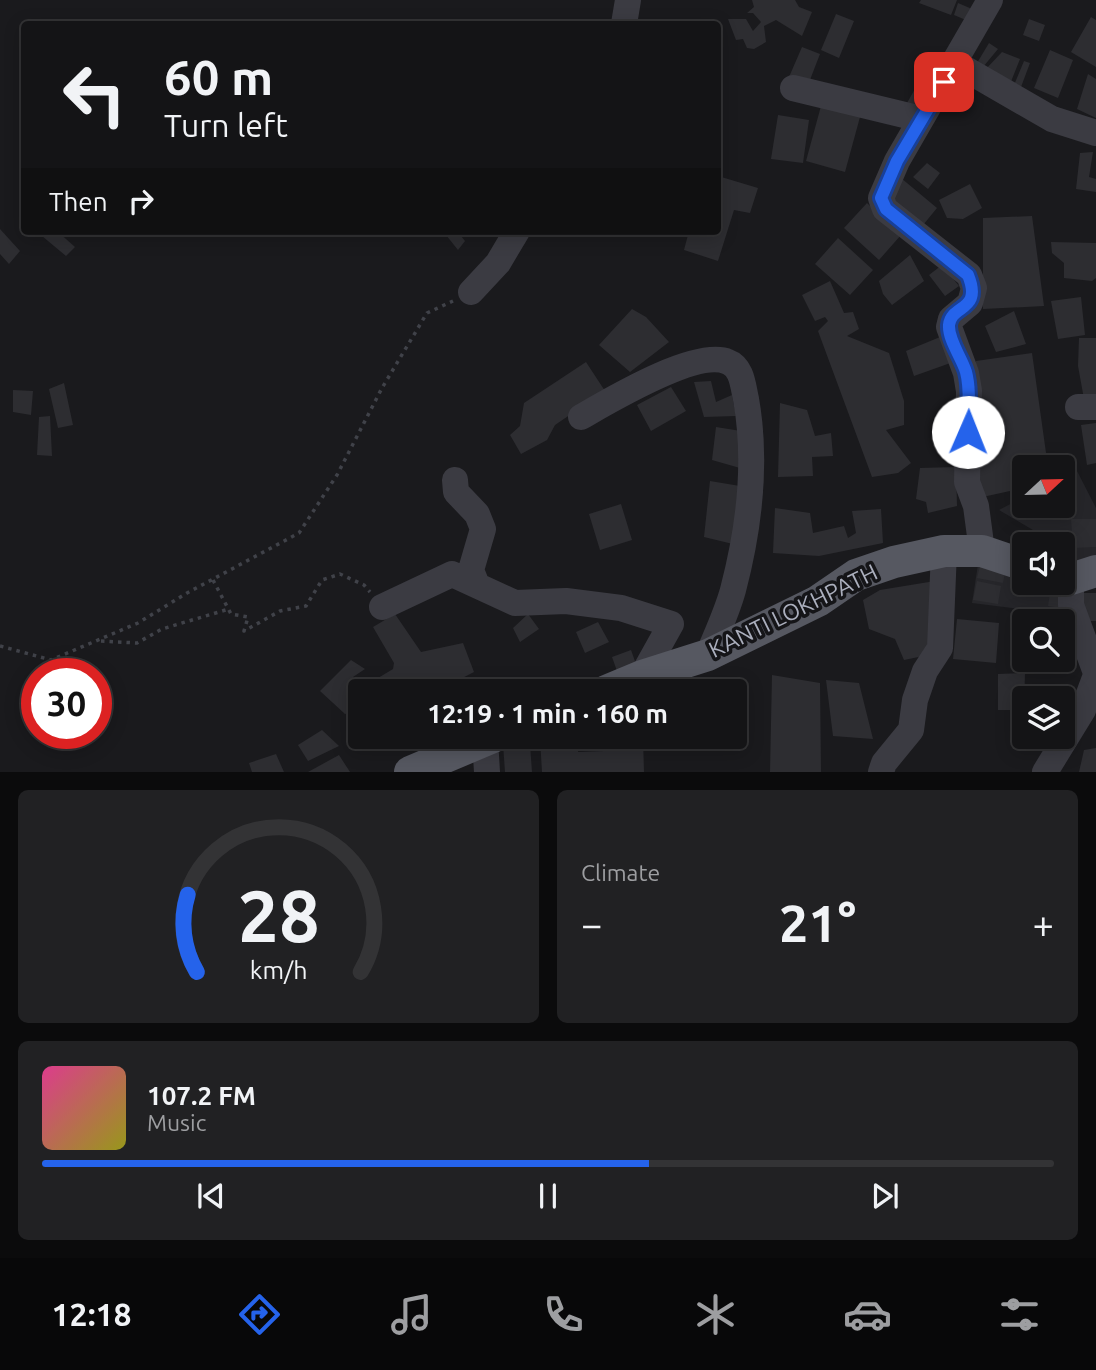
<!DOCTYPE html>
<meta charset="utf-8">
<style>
:root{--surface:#141416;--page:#212123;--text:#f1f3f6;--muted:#9d9ea1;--line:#333335;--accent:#2563eb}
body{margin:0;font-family:Ubuntu,sans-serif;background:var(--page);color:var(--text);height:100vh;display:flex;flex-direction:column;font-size:26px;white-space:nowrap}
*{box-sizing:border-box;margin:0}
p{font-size:23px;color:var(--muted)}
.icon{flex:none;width:38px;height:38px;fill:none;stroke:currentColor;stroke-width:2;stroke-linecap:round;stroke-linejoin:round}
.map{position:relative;height:772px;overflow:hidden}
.sheet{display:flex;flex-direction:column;gap:18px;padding:18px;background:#0b0b0c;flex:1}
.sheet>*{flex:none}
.guide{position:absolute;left:21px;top:21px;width:700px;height:214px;border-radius:7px;box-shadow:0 4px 18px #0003,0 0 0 2px var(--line);background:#141416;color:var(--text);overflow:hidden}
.needle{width:46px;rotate:68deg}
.buttons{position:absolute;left:1012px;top:455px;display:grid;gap:14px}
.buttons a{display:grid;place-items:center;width:63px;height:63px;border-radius:7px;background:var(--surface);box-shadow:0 4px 18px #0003,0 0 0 2px var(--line);font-size:35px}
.speed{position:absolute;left:21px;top:658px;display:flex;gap:14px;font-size:35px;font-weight:700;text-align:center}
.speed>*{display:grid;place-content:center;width:91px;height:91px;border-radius:50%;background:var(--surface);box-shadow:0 4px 18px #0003,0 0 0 2px var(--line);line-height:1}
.speed .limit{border:10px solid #d22;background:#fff;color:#111}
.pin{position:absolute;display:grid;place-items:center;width:60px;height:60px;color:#fff;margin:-30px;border-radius:14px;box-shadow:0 4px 10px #0006}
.me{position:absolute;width:77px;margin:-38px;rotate:1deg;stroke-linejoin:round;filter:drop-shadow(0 0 5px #0008)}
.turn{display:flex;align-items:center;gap:24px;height:147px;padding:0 28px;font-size:32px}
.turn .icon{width:91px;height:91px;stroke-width:2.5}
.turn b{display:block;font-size:49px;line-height:60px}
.then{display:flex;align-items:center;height:66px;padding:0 28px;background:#0003;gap:14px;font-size:26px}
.big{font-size:52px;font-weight:700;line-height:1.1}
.sheet .card{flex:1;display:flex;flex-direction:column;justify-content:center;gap:10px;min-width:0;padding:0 24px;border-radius:10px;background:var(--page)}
.sheet .dial{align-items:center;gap:0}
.dial svg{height:182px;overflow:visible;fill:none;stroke:var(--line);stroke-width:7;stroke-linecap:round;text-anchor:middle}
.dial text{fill:var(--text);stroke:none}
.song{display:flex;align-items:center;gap:21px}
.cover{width:84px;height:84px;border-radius:10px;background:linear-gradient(135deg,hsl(330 70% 55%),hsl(60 70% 35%))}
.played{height:7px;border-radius:4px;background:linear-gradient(90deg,var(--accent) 60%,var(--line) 60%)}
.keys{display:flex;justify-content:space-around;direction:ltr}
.heat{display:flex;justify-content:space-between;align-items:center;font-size:38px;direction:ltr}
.sheet .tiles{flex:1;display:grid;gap:18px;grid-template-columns:1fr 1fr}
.card:last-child{grid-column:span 2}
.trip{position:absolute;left:348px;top:679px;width:399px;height:70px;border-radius:7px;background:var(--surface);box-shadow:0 4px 18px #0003,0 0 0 2px var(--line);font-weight:700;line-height:70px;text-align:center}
.tab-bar{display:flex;height:112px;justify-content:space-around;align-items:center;background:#080809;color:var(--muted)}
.tab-bar .icon{width:49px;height:49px}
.tab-bar .current{color:var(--accent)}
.tab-bar b{font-size:32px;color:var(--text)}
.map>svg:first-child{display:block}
</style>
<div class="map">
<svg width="1096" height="772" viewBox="0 0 1096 772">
<rect width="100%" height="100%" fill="#1a1a1d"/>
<path fill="#26262a" d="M1076,469L1096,508V564L1074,565L1062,561V544H1039L1038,533L999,510L1024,497V506H1062V476Z
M979,558L1024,583H1062L1061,614L972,603Z"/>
<path fill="#2d2d31" d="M752,0H795L799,7L812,12L802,36L776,20L764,26L766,42L754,49L747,48L743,39L736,40L728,19H746L753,31L761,22L753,13H747L754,7Z
M921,0H957L951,15L919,3Z
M958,3L979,12L973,23L954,15Z
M836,14L854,21L839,58L821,50Z
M1091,17L1096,20V67L1071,52Z
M1029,19L1045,25L1039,41L1023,35Z
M989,43L998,49L983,67L977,63Z
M802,47L820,54L808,85L789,77Z
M1050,50L1073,60L1058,98L1034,88Z
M1002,52L1020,59L1010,84L985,70Z
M1024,61L1030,63L1021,87L1014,85Z
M1088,74L1096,79V118L1077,109Z
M920,80L931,86L918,109L907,103Z
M821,106L860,117L845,172L806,161Z
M778,115L809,120L803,163L771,159Z
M1093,152L1089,177L1096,179V192L1076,189L1080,153Z
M927,163L940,173L928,189L913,177Z
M718,176L758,188L750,213L734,210L718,261L684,250L689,231H718Z
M901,178L937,208L919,230L883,200Z
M970,184L982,208L963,219L947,218L939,200Z
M867,203L901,235L879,260L844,228Z
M1032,216L1044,306L983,309V218Z
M0,229L20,251L9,264L0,254Z
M36,231H57L75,247L66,256Z
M450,231H457L465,241L458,250L446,235Z
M838,238L873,270L850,295L815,264Z
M1051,242L1096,243V278L1092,281L1064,278V263L1052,253Z
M910,255L924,281L892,305L883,294L879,281Z
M942,265L959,286L945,296L929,275Z
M830,281L844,313L853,312L859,329L847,336L889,353L904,401V425L886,430L911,463L898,473L872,477L818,331L828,321L825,317L815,321L802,295Z
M1081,297L1085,335L1058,339L1051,301Z
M632,309L646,317L669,342L630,372L599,345Z
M1014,311L1026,344L996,352L985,326Z
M945,335L956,361L914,376L906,351Z
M1079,338H1096V398L1084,399L1078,366Z
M1032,353L1048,467H1024V488L978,498L976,361Z
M586,362L605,391L555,425L547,440L521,454L510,435L520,426L524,403Z
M711,381L716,402L732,395L736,416L704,417L694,382Z
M64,383L73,425L58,428L49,389Z
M671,387L686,411L651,431L637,405Z
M13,390L33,391L31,415L13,412Z
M780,403L807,410L815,436L831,433L833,456L812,457L813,476L778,477Z
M50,416L52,456L37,455L39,417Z
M1096,423V463L1087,465L1081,425Z
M716,427L741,431L740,468L712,460Z
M956,467L957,506L928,513L926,502L916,499L920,468Z
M710,481L740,486L737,545L704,537Z
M621,504L632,540L600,550L589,514Z
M775,508L810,513L813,533L844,526L848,538L856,533L852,511L881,509L883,543L819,556L773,553Z
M1071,519H1096V547L1073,548Z
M981,562L1006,567L1003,583L977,578Z
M1013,572L1024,575V583H1052L1065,586L1061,608L1048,606L1050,592L1012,582Z
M935,581L933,654L904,660L895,639L869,629L863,600L880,590Z
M977,581L1001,586L998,604L973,600Z
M1078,593H1096V621H1078Z
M395,614L421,652L463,643L474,672L437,691H360V719L356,711L345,714L320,691L351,660L365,669L353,677L363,687L393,669L394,663L373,627Z
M528,614L539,629L520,642L513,628Z
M957,619L999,623L996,663L953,659Z
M598,622L609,642L585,653L576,632Z
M631,650L636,664L617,671L612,657Z
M1025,673L1024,710H998V674Z
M772,675L820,683L821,772H770Z
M826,680L859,683L873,739L833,736Z
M322,730L339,746L308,761L298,745Z
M604,737H643L644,772H542L540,738L579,744L578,752L604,751Z
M503,744H530L532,772H505Z
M1096,748V772H1079L1084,750Z
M276,754L284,772H252L249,763Z
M339,755L350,772H308Z"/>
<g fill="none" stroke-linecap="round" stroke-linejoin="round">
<path stroke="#404249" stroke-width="3.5" stroke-dasharray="3.5 5" stroke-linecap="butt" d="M213,580L231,614L248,617L244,631L280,611L306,606L322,580L340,574L364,585L370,592
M101,641L137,643L162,629L229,609
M0,646L51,660L138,623L187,593L299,533L337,475L382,388L427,313L453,301"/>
<path stroke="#3b3b42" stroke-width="26" d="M624,24L628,0
M955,63L1052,119L1096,133
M793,88L921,119
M471,292L498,263L517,231
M1078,407H1096
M581,417C609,401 697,348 728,362C742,367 743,386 746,399C757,461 749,529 733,590C727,612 717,633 708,655
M455,480L456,492L477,514L483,529L471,570L477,585
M982,551L976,506L967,482L969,391L966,373L949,327L951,319L970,303L974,288L969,275L885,209L881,198L897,161L990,0
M1071,579V605L1096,673
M382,607L452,574L515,603L566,601L621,608L671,624L642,676
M485,739L487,772
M881,772L884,763L911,730L915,700L925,671L940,648L944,551
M1045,772L1083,710L1096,675"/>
<path stroke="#565861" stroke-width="32" d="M1062,578L1071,579L1096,571
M606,691L642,676L708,655L818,601L856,575L894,562L944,551H982L1024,565
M410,772L493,737"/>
</g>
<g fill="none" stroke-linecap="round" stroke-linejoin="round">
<g stroke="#184099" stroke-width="18">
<path id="route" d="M944,82L897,161L881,198L886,209L968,275C983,312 951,304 949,325C948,340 962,358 966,372C971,391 968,412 968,432"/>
</g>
<use href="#route" stroke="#2563eb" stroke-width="12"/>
</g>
<g text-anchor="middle" stroke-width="7" stroke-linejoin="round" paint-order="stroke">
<g font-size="23" fill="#abafbd" stroke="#151518">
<text transform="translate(793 611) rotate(-26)" y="8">KANTI LOKHPATH</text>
</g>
</g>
</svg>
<div class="buttons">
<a><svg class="needle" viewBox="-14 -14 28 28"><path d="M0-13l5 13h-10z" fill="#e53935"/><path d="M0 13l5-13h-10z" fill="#9d9ea1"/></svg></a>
<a><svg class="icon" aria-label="sound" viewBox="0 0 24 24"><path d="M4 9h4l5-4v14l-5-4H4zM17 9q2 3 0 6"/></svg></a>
<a><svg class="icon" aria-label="search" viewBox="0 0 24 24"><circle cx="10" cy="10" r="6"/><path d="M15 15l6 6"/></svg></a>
<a><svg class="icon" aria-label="layers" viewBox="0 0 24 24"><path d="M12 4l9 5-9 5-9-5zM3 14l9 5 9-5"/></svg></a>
</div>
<div class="speed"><div class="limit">30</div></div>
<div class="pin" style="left:944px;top:82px;background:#d93025"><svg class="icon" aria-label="arrive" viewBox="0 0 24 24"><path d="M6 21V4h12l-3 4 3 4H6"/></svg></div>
<svg class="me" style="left:968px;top:432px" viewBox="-20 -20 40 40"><circle r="19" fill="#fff"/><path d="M0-13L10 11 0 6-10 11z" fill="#2563eb"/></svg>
<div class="trip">12:19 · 1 min · 160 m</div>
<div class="guide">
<div class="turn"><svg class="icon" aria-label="left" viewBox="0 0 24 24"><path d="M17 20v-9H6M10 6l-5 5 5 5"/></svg><div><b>60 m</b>Turn left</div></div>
<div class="then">Then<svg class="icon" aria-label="right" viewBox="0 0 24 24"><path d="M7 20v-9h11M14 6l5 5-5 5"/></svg></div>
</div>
</div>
<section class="sheet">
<div class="tiles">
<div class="card dial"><svg viewBox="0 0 100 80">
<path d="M14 69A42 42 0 1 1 86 69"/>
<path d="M14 69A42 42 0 0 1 10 35" stroke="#2563eb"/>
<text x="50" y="56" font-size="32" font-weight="700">28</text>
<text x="50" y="72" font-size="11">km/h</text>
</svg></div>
<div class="card"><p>Climate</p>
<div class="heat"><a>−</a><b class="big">21°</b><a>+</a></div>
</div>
<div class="card">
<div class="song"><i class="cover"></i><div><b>107.2 FM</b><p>Music</p></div></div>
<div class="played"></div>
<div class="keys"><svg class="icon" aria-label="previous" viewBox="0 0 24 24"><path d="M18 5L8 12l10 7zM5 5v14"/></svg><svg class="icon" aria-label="pause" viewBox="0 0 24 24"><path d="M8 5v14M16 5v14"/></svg><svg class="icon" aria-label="next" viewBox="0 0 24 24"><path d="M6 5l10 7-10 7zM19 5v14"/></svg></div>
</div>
</div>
</section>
<nav class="tab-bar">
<b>12:18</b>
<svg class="icon current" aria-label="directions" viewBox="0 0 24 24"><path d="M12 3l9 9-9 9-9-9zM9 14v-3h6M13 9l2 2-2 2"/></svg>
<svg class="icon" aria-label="music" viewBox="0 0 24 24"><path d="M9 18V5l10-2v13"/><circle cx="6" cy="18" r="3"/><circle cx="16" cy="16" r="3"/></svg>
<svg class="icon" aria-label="phone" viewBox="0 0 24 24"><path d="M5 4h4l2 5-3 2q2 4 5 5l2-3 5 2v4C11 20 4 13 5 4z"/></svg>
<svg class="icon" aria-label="climate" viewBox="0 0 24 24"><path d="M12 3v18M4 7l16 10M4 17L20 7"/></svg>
<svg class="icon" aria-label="car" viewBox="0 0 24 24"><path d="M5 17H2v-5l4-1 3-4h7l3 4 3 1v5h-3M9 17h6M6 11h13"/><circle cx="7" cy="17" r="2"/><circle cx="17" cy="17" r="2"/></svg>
<svg class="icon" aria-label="filters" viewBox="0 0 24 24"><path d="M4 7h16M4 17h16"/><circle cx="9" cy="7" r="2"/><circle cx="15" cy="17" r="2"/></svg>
</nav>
